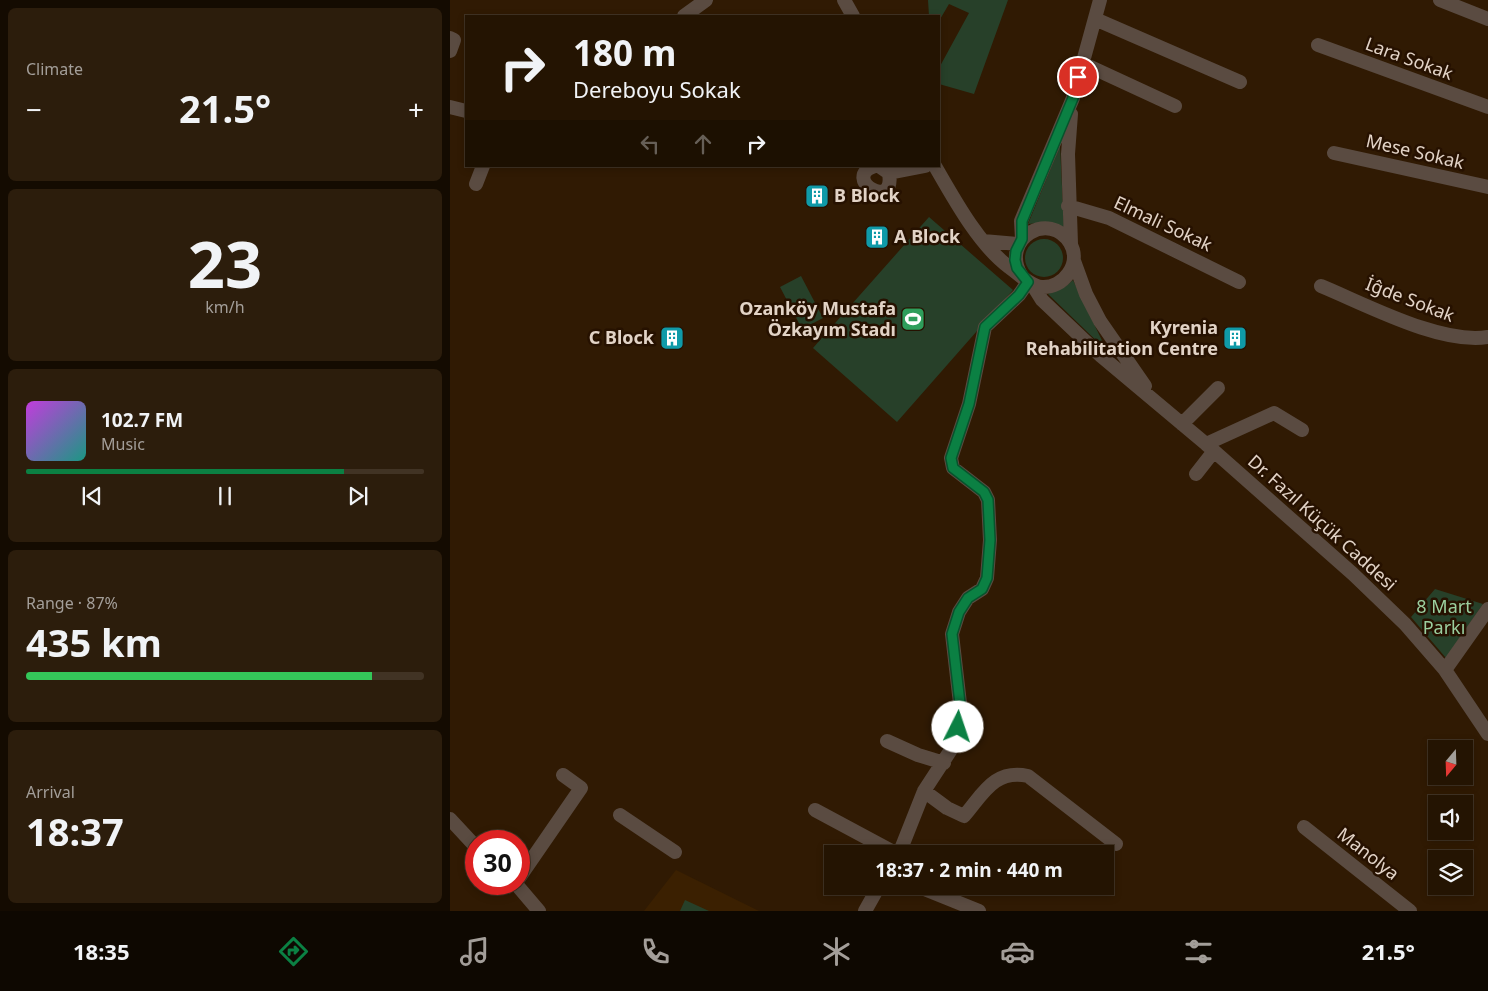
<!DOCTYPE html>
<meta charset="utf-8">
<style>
:root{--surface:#241402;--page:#2c1d0c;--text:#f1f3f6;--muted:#a39e99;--line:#413324;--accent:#0b8043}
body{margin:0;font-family:"Noto Sans",sans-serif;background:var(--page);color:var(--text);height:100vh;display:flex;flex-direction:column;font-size:19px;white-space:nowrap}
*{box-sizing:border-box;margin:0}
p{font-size:16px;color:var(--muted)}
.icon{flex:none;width:28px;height:28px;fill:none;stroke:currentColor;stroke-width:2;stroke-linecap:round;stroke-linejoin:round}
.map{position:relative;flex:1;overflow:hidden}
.side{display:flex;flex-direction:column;gap:8px;padding:8px;background:#140b01;width:450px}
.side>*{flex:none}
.hud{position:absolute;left:15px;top:15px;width:475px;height:152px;border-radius:0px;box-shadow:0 2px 8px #0003,0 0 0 1px var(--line);background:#241402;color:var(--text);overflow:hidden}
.needle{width:32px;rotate:199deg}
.controls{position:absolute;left:978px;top:740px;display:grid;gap:10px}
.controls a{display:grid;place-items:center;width:45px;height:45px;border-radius:0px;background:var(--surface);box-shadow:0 2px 8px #0003,0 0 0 1px var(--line);font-size:25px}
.speed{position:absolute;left:15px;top:830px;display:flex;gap:10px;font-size:25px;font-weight:700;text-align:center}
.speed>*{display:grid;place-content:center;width:65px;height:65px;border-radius:50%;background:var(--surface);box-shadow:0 2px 8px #0003,0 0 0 1px var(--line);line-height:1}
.speed .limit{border:8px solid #d22;background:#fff;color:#111}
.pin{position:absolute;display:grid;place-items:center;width:42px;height:42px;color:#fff;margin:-21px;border:2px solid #fff;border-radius:50%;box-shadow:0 1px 5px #0007}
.me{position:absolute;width:55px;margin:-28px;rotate:4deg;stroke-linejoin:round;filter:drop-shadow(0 0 4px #0008)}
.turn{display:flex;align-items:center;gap:18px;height:105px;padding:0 25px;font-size:22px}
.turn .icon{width:65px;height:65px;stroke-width:2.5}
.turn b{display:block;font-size:35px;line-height:42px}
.lanes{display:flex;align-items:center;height:48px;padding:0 25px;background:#0003;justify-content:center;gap:25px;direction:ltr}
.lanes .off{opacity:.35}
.big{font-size:38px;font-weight:700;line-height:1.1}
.side .tile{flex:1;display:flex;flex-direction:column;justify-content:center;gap:8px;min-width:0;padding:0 18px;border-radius:8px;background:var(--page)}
.side .dial{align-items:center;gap:0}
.dial b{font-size:65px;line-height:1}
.song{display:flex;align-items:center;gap:15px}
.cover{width:60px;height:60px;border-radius:8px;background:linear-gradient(135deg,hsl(290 70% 55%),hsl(170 70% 35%))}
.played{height:5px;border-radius:2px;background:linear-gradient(90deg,var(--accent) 80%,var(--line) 80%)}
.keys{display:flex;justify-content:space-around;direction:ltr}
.heat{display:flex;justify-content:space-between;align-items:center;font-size:28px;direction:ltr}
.charge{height:8px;border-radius:4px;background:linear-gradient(90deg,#34c759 87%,var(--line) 0)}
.trip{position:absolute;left:374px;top:845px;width:290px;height:50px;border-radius:0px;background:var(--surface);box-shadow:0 2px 8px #0003,0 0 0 1px var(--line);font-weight:700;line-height:50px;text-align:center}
.dock{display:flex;height:80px;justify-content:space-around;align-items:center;background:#0e0801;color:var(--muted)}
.dock .icon{width:35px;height:35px}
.dock .on{color:var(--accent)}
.dock b{font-size:22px;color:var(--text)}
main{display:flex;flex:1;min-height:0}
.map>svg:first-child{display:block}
</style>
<main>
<section class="side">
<div class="tile"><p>Climate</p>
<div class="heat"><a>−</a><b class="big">21.5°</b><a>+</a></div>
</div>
<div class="tile dial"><b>23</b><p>km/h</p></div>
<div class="tile">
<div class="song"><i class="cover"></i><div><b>102.7 FM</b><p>Music</p></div></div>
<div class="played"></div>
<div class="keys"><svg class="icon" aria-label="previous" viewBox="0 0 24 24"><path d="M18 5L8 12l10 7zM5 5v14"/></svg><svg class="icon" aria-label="pause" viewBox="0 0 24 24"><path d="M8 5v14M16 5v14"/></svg><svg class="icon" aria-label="next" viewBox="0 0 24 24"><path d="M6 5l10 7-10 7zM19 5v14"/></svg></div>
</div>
<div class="tile"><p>Range · 87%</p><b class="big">435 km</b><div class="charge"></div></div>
<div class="tile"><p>Arrival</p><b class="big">18:37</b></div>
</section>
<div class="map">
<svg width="1038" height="911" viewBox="0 0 1038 911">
<rect width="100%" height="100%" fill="#301a03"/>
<path fill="#3b2001" d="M226,870L309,911H194Z"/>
<path fill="#274029" d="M478,0H558L524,94L489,84V68L519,13L499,4L489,21V16H479Z
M610,146L614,227L599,222L578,224Z
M479,217L563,290L447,422L363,348Z
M575 258a19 19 0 1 1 38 0a19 19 0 1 1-38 0Z
M351,276L373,318L352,329L330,287Z
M623,280L657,351L598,294L616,286Z
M985,589L1033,604L996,658L961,617Z
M235,900L259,911H230Z"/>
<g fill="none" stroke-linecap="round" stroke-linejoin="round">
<path stroke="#5a4b41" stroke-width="14" d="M394,0L403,16
M990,0L1038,19
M234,16L256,0
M645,19L790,82
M0,38L4,40L0,51
M868,45L1038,107
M632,63L725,106
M0,107L16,111
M884,153L1038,187
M425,166C390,178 446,213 439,173L429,166
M485,166C504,199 529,245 559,267C568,274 580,285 591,287C614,289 632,263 620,243C600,210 550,238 571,275
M439,173L475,166
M26,184L33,166
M618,206L659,218L789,282
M572,239L571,221L623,98L650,0
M533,241L569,244
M621,244L618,154L621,114
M624,261L636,294L650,321L695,386
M582,284L592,300L651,356L756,444L903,574L955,624L995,670L1038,734
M871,286C915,304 991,345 1038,337
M732,424L768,388
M756,444L824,413L852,430
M746,474L764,451
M995,670L1038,609
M437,741L468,755L494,763
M474,791L497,808L514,816C533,794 544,769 578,776L666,844
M365,810L447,854
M170,815L225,852
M0,819L26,847
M854,827L960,911
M449,854L474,791L506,742L511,712L502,634L509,612L518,598L532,589L537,578L540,540L538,500L534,492L503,468L501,458L519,404L535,327L569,295L578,282
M69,878L131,788L113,775
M66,884L89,911
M467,886L529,911
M415,911L429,886"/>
</g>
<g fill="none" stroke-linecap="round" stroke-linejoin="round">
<g stroke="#07532c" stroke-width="12">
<path id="route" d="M508,727L511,712L502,634L509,612L518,598L532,589L537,578L540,540L538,500L534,492L503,468L501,458L519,404L535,327L569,295L578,282L567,268L565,260L566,251L572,239V221L623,98L628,77"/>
</g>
<use href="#route" stroke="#0b8043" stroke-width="9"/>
</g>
<defs>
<g id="building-square" transform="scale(1.25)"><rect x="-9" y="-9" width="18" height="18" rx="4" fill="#0f9aa8" stroke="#261100"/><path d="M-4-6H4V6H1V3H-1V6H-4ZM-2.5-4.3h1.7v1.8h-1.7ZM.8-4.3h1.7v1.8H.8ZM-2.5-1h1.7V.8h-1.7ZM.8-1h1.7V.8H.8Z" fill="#fff"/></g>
<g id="stadium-square" transform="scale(1.25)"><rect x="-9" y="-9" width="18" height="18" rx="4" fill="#2e9e5b" stroke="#261100"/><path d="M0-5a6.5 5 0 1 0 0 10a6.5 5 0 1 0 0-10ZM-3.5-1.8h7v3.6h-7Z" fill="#fff"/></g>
</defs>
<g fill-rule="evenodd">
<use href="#building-square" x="367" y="196"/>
<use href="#building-square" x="427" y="237"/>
<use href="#stadium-square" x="463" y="319"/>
<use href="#building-square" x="222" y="338"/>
<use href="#building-square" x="785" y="338"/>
</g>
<g text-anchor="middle" stroke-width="5" stroke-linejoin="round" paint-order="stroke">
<g font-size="18" fill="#e2d3c6" stroke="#261100">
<text transform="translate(959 59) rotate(20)" y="6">Lara Sokak</text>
<text transform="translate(965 152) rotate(13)" y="6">Mese Sokak</text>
<text transform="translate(713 224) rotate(25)" y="6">Elmali Sokak</text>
<text transform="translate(960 300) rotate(21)" y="6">İĝde Sokak</text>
<text transform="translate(872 523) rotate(42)" y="6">Dr. Fazıl Küçük Caddesi</text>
<text transform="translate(918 854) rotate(38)" y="6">Manolya</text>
</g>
<g font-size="18" font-weight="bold" fill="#e2d3c6" stroke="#261100" text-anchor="end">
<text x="384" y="202" text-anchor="start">B Block</text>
<text x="444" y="243" text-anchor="start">A Block</text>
<text x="446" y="315">Ozanköy Mustafa<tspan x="446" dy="21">Özkayım Stadı</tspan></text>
<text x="768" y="334">Kyrenia<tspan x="768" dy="21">Rehabilitation Centre</tspan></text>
<text x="204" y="344">C Block</text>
</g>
<g font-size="18" fill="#9bcf9f" stroke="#261100">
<text x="994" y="613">8 Mart<tspan x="994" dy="21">Parkı</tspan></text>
</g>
</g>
</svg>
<div class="controls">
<a><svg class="needle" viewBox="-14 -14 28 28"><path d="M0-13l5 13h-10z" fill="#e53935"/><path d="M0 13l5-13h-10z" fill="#a39e99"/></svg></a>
<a><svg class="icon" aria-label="sound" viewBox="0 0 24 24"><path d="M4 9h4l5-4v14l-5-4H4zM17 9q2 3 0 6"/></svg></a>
<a><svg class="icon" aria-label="layers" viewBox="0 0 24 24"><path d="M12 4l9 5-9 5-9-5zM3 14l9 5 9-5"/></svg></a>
</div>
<div class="speed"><div class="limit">30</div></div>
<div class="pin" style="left:628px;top:77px;background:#d93025"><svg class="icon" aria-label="arrive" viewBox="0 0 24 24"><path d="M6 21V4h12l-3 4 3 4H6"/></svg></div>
<svg class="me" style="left:508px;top:727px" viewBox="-20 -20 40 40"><circle r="19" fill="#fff"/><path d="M0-13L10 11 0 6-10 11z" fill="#0b8043"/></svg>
<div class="trip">18:37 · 2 min · 440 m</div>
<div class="hud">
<div class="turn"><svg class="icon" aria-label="right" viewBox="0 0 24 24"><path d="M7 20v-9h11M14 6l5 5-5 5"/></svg><div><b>180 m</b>Dereboyu Sokak</div></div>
<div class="lanes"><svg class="icon off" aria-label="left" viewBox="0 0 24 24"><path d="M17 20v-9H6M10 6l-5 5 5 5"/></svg><svg class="icon off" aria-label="ahead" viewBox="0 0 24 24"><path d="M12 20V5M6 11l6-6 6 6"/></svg><svg class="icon" aria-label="right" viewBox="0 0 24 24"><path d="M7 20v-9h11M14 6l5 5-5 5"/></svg></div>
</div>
</div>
</main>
<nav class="dock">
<b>18:35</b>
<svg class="icon on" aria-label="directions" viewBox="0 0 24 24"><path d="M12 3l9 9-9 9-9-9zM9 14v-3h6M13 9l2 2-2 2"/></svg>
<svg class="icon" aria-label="music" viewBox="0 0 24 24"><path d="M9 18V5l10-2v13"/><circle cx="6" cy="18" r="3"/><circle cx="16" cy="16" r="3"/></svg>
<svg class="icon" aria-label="phone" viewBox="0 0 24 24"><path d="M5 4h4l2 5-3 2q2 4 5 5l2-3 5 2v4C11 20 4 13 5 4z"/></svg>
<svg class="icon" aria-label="climate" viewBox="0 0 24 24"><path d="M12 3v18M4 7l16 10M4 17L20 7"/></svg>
<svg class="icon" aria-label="car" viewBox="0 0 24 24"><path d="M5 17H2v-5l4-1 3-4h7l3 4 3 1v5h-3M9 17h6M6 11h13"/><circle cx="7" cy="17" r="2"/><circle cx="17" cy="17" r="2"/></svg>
<svg class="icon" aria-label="filters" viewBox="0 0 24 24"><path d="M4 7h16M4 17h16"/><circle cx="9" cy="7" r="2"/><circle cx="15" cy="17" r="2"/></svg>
<b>21.5°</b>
</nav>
